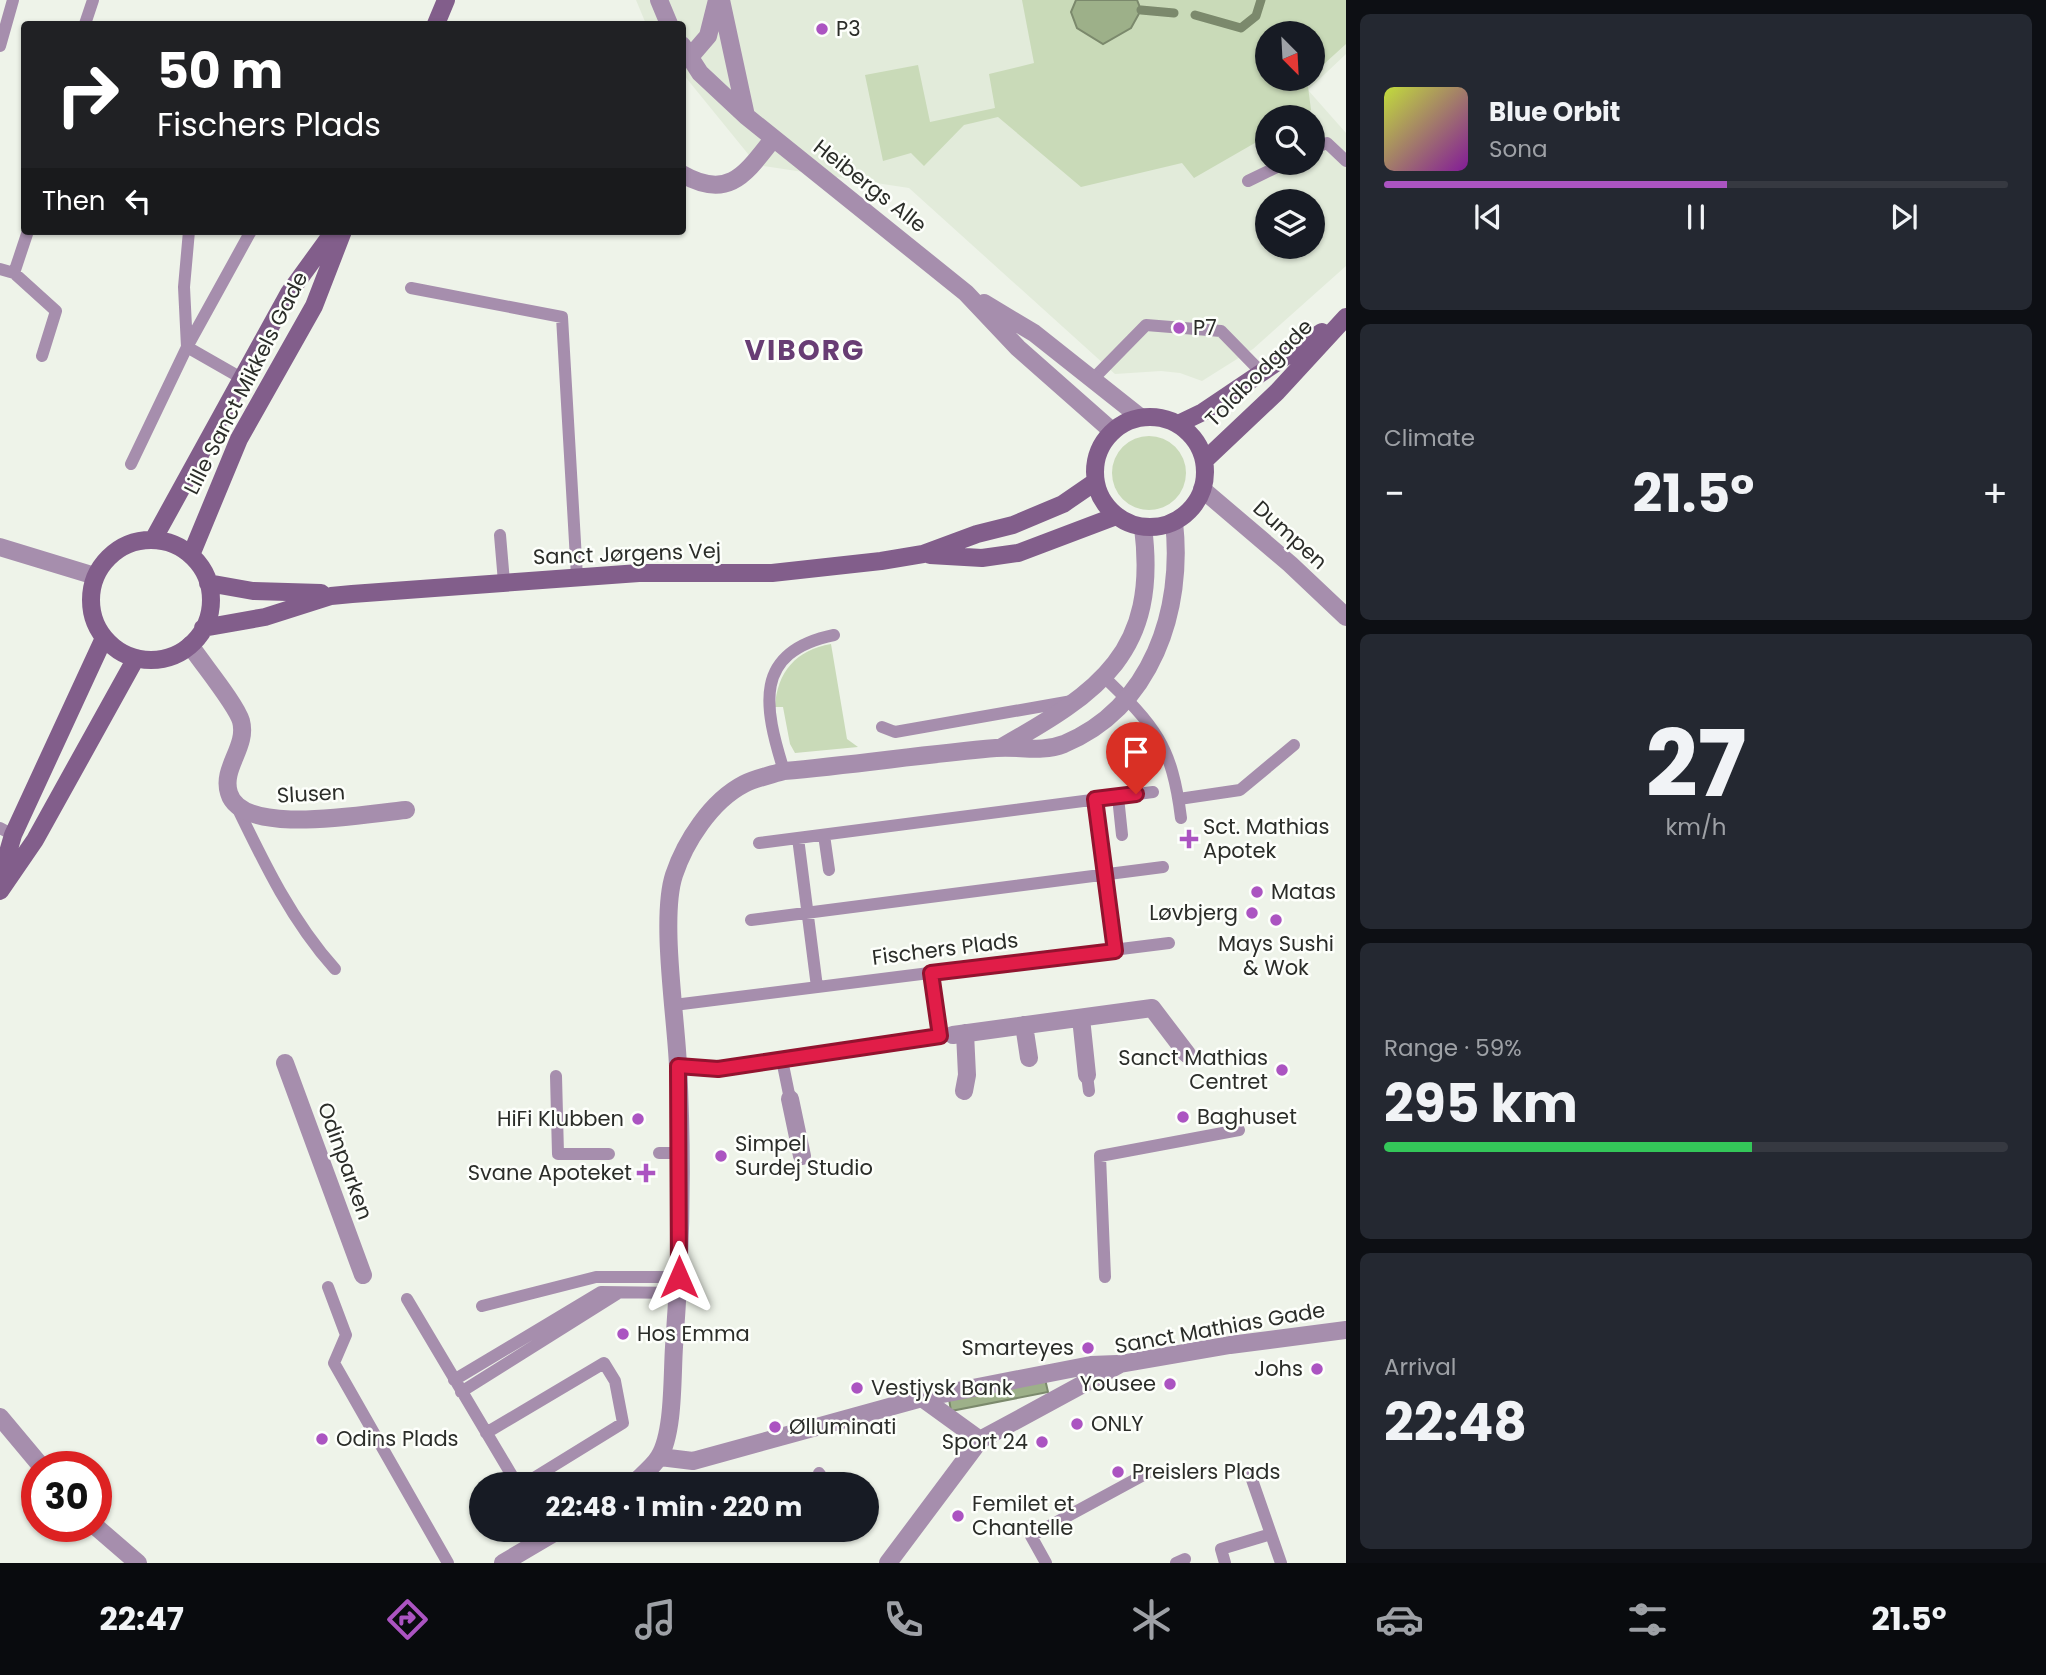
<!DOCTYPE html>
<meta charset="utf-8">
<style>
:root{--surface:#171b24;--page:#242831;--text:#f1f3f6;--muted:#9ea1a6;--line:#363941;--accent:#ab54c1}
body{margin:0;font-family:Poppins,sans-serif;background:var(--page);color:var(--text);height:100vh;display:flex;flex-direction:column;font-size:26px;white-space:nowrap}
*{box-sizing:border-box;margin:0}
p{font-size:23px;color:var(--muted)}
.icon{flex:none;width:38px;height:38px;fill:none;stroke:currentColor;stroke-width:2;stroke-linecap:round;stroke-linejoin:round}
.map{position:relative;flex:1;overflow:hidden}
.drawer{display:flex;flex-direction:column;gap:14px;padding:14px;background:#0d0f14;width:700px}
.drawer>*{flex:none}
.banner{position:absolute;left:21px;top:21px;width:665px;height:214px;border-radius:7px;box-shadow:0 2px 5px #0004;background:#202124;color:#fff;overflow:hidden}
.needle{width:46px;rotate:156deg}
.buttons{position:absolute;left:1255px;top:21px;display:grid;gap:14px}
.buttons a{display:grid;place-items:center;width:70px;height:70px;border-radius:50%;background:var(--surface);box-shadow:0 2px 5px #0004;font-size:35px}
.speed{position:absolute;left:21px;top:1451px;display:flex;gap:14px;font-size:35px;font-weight:700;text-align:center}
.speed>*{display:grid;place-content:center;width:91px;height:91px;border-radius:50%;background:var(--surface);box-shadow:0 2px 5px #0004;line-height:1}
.speed .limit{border:10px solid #d22;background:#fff;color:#111}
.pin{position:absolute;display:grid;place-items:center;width:60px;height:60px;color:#fff;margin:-72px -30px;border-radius:50% 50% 50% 0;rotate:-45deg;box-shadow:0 0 7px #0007}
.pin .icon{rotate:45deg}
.me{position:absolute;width:77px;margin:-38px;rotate:0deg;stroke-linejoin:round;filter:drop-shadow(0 0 5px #0008)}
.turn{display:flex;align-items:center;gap:24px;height:147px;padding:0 21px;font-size:32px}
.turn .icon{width:91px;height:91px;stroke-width:2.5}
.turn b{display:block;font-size:49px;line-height:60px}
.then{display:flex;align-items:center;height:66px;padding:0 21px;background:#0003;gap:14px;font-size:26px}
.big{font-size:52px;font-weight:700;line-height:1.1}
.drawer .widget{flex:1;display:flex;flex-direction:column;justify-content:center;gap:10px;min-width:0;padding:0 24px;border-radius:10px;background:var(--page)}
.drawer .dial{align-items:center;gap:0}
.dial b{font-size:91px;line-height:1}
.song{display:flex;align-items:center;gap:21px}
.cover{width:84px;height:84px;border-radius:10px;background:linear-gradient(135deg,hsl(70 70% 55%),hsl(290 70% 35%))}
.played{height:7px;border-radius:4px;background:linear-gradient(90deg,var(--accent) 55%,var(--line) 55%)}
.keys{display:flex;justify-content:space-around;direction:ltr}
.heat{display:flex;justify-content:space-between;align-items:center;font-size:38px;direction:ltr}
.charge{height:10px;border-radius:5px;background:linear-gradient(90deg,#34c759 59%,var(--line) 0)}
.trip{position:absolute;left:469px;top:1472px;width:410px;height:70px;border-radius:35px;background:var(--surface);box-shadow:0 2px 5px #0004;font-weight:700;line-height:70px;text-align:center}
.tab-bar{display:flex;height:112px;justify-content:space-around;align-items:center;background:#090b0e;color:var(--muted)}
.tab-bar .icon{width:49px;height:49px}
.tab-bar .active{color:var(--accent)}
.tab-bar b{font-size:32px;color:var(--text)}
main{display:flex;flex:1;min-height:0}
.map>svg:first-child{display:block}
</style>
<main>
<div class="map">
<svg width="1346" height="1563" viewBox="0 0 1346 1563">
<rect width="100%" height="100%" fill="#eef3e9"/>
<path fill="#e2ebda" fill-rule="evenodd" d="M636,0H1346V54L1308,90L1346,133V266L1253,349L1202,381L1180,373L1161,371L1115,374L909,188L757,165L683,74L682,24H646ZM1267,33H1312V79H1267ZM1267,117H1312V163H1267ZM1267,201H1312V247H1267Z"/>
<path fill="#c9dab8" d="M1022,0H1346V44L1313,74L1312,33H1267V79H1307L1311,110L1299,117H1267V136L1194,178L1182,163L1081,187L998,117L964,125L924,166L911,153L883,161L865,75L918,65L930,122L995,108L989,74L1034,63Z
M1112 473a37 37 0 1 1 74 0a37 37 0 1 1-74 0Z
M831,644L847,739L858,747L795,753L790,744L783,707H775C777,672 796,650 831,644Z"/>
<path fill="#9db089" stroke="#7b896c" stroke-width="2" d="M1076,0H1137L1141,10L1131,28L1103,44L1077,28L1071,12Z
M1045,1379L1048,1392L951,1411L949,1399Z"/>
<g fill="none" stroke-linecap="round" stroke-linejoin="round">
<path stroke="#7b896c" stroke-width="9" d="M1141,10L1174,13
M1195,15L1241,28L1256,16L1261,0"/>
<path stroke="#a68ead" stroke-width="12" d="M85,24L93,0
M0,46L13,0
M1312,149L1327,143L1346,161
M1248,181L1285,163
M189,231L184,287L187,347L243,379
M0,269L14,273L56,311L42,356
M14,273L28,231
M411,288L562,317L577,577
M1094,378L1146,325L1221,331L1263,374
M131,464L187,347L251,231
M500,535L504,582
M1103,676C1155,726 1172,745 1181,818
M882,727L895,732L1072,701
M784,771C764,707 752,652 834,635
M1118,797L1122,835
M1095,799L1115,951
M1179,799L1240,790L1294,745
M237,807C265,865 292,921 335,969
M0,828L13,835
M824,835L829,870
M798,838L817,987
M759,843L1153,792
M751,920L1163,867
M931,973L940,1036
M674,1005L1169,943
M782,1060L790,1099
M678,1066L718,1069L953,1035
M1087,1075L1089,1091
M556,1076L558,1154H609
M659,1153H679
M1105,1277L1100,1156L1239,1130
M328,1287L346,1335L334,1363L448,1563
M407,1299L517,1484
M482,1306L596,1277H679
M454,1380L601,1292L678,1293
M461,1392L617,1294
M486,1433L604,1363L615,1381L623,1423L524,1484
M1249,1471L1281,1563
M819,1473L827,1484
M1046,1563L1031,1536L1149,1472
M1176,1563L1185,1559
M1225,1563L1221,1549L1271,1534"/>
<path stroke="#a68ead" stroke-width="18" d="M659,0L669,24
M721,0L746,116
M682,45L700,73L746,116L966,293L1018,348L1112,431
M690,57L708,36L717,0
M682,174C729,201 746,173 773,139
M984,303L1034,333L1140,417
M1202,489L1290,564L1346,617
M0,547L95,576
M190,645C201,662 236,704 241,721C248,747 221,768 229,793C242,838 369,813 406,810
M1000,748C1100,692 1159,652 1143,527
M1081,1018L1087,1075
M1024,1025L1029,1058
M953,1035L1152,1008L1187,1054
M285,1063L363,1275
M964,1091L967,1075L965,1033
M790,1099L802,1156
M922,1398L980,1440
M0,1417L41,1466
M660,1457L693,1461L922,1398L1091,1365L1117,1364
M633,1484C641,1476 653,1467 659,1457C674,1433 672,1376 674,1347C681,1254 683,1159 678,1066C676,1017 660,918 674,875C685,842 711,801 744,784C756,778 771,775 784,771C855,765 925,754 996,748C1020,746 1041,753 1064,744C1152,707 1184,610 1174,522
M95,1526L138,1563
M503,1563L559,1530
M888,1563L980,1440L1120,1364L1230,1345L1346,1330"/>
<path stroke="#825e8b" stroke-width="18" d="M436,24L446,0
M1095 472a55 55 0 1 1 110 0a55 55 0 1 1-110 0Z
M1178,424L1203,412L1322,332
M1204,461L1277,392L1346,317
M153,540L289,293L334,231
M91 600a60 60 0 1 1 120 0a60 60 0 1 1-120 0Z
M191,555L239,439L314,306L343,231
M930,555L982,558L1018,553L1116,516
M208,583L253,591L321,593
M203,628L265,617L331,596L352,594L639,573H772L881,561L923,554L977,534L1013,525L1063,504L1095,482
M0,880L13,835L104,638
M0,891L35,840L136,658"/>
</g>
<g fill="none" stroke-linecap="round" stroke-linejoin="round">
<g stroke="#92132f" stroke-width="18">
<path id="route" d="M679,1277L678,1066L718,1069L940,1036L931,973L1115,951L1095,799L1136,794"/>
</g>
<use href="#route" stroke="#e11d48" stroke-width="12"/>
</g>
<g fill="#ab54c1" stroke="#fdfffb" stroke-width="2.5">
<circle cx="822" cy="29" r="7"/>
<circle cx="1179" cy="328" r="7"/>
<path d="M1185.5 828.5h7v7h7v7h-7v7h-7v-7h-7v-7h7z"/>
<circle cx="1257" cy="892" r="7"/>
<circle cx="1252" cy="913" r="7"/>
<circle cx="1276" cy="920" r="7"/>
<circle cx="1282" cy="1070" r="7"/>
<circle cx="1183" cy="1117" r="7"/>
<circle cx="638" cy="1119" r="7"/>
<circle cx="721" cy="1156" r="7"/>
<path d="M642.5 1162.5h7v7h7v7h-7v7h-7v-7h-7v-7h7z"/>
<circle cx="623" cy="1334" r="7"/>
<circle cx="1088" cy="1348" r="7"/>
<circle cx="1317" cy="1369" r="7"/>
<circle cx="1170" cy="1384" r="7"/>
<circle cx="857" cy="1388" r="7"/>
<circle cx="1077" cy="1424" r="7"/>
<circle cx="775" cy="1427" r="7"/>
<circle cx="322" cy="1439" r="7"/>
<circle cx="1042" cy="1442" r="7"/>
<circle cx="1118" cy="1472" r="7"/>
<circle cx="958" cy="1516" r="7"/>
</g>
<g text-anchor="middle" stroke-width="5" stroke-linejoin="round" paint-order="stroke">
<g font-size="21" fill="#2b2d29" stroke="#fdfffb" text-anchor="start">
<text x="836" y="36">P3</text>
<text x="1193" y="335">P7</text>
<text x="1203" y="834">Sct. Mathias<tspan x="1203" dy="24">Apotek</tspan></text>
<text x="1271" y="899">Matas</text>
<text x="1238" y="920" text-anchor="end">Løvbjerg</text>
<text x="1276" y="951" text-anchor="middle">Mays Sushi<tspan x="1276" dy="24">&amp; Wok</tspan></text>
<text x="1268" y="1065" text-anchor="end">Sanct Mathias<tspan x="1268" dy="24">Centret</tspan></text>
<text x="1197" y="1124">Baghuset</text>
<text x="624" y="1126" text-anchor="end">HiFi Klubben</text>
<text x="735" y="1151">Simpel<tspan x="735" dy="24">Surdej Studio</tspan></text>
<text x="632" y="1180" text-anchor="end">Svane Apoteket</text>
<text x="637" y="1341">Hos Emma</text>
<text x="1074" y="1355" text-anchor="end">Smarteyes</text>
<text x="1303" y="1376" text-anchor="end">Johs</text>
<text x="1156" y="1391" text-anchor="end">Yousee</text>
<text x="871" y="1395">Vestjysk Bank</text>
<text x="1091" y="1431">ONLY</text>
<text x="789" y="1434">Ølluminati</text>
<text x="336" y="1446">Odins Plads</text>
<text x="1028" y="1449" text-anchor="end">Sport 24</text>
<text x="1132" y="1479">Preislers Plads</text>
<text x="972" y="1511">Femilet et<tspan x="972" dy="24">Chantelle</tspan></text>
</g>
<g font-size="21" fill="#2b2d29" stroke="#fdfffb">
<text transform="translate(870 186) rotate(38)" y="7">Heibergs Alle</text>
<text transform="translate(1259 373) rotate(-45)" y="7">Toldbodgade</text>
<text transform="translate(246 383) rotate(-63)" y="7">Lille Sanct Mikkels Gade</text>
<text transform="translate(1290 535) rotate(42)" y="7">Dumpen</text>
<text transform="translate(627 554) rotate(-2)" y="7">Sanct Jørgens Vej</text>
<text transform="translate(311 794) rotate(-3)" y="7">Slusen</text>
<text transform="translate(945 949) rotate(-7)" y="7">Fischers Plads</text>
<text transform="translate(345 1161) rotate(70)" y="7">Odinparken</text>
<text transform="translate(1220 1328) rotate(-10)" y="7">Sanct Mathias Gade</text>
</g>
<g font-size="28" font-weight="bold" letter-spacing="2" fill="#683d74" stroke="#fdfffb">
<text x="805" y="360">VIBORG</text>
</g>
</g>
</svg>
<div class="buttons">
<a><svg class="needle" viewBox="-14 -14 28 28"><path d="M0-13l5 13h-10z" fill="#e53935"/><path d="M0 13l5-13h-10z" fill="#9ea1a6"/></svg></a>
<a><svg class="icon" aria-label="search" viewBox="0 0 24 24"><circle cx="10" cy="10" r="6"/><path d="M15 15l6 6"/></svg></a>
<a><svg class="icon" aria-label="layers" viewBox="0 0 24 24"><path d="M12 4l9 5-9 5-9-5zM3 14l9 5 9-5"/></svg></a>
</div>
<div class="speed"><div class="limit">30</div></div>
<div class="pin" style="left:1136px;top:794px;background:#d93025"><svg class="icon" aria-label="arrive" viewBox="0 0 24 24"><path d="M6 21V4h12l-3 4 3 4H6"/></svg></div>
<svg class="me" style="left:679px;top:1277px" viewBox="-20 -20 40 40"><path d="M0-17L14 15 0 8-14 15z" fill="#e11d48" stroke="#fff" stroke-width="4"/></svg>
<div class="trip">22:48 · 1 min · 220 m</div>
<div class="banner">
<div class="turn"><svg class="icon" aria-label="right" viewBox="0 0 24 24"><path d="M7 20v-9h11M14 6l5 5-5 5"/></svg><div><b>50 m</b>Fischers Plads</div></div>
<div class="then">Then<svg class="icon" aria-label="left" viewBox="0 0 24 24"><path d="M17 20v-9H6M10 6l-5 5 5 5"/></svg></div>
</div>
</div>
<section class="drawer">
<div class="widget">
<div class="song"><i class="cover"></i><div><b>Blue Orbit</b><p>Sona</p></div></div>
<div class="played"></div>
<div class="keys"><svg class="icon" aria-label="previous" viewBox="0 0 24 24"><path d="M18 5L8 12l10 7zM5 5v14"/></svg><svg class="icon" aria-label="pause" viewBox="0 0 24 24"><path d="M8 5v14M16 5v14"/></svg><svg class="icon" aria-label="next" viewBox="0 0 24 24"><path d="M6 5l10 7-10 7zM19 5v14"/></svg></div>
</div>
<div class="widget"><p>Climate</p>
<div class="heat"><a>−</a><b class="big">21.5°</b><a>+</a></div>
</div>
<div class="widget dial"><b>27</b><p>km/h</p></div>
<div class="widget"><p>Range · 59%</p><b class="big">295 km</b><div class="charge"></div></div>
<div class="widget"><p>Arrival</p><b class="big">22:48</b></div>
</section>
</main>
<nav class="tab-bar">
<b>22:47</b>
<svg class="icon active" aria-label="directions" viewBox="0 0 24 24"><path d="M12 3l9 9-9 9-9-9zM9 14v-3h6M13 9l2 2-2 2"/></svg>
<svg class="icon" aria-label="music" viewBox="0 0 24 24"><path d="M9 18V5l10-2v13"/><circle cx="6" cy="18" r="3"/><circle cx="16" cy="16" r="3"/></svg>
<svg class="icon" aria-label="phone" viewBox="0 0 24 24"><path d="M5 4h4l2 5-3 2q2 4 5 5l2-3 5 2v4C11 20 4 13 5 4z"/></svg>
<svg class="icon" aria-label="climate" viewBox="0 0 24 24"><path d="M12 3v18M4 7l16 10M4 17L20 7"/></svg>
<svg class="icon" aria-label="car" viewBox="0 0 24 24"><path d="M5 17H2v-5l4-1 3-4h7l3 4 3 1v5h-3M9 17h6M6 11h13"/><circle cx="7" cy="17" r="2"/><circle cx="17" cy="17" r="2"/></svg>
<svg class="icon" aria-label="filters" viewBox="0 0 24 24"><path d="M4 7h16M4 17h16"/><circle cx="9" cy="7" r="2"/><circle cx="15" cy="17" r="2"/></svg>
<b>21.5°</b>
</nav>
